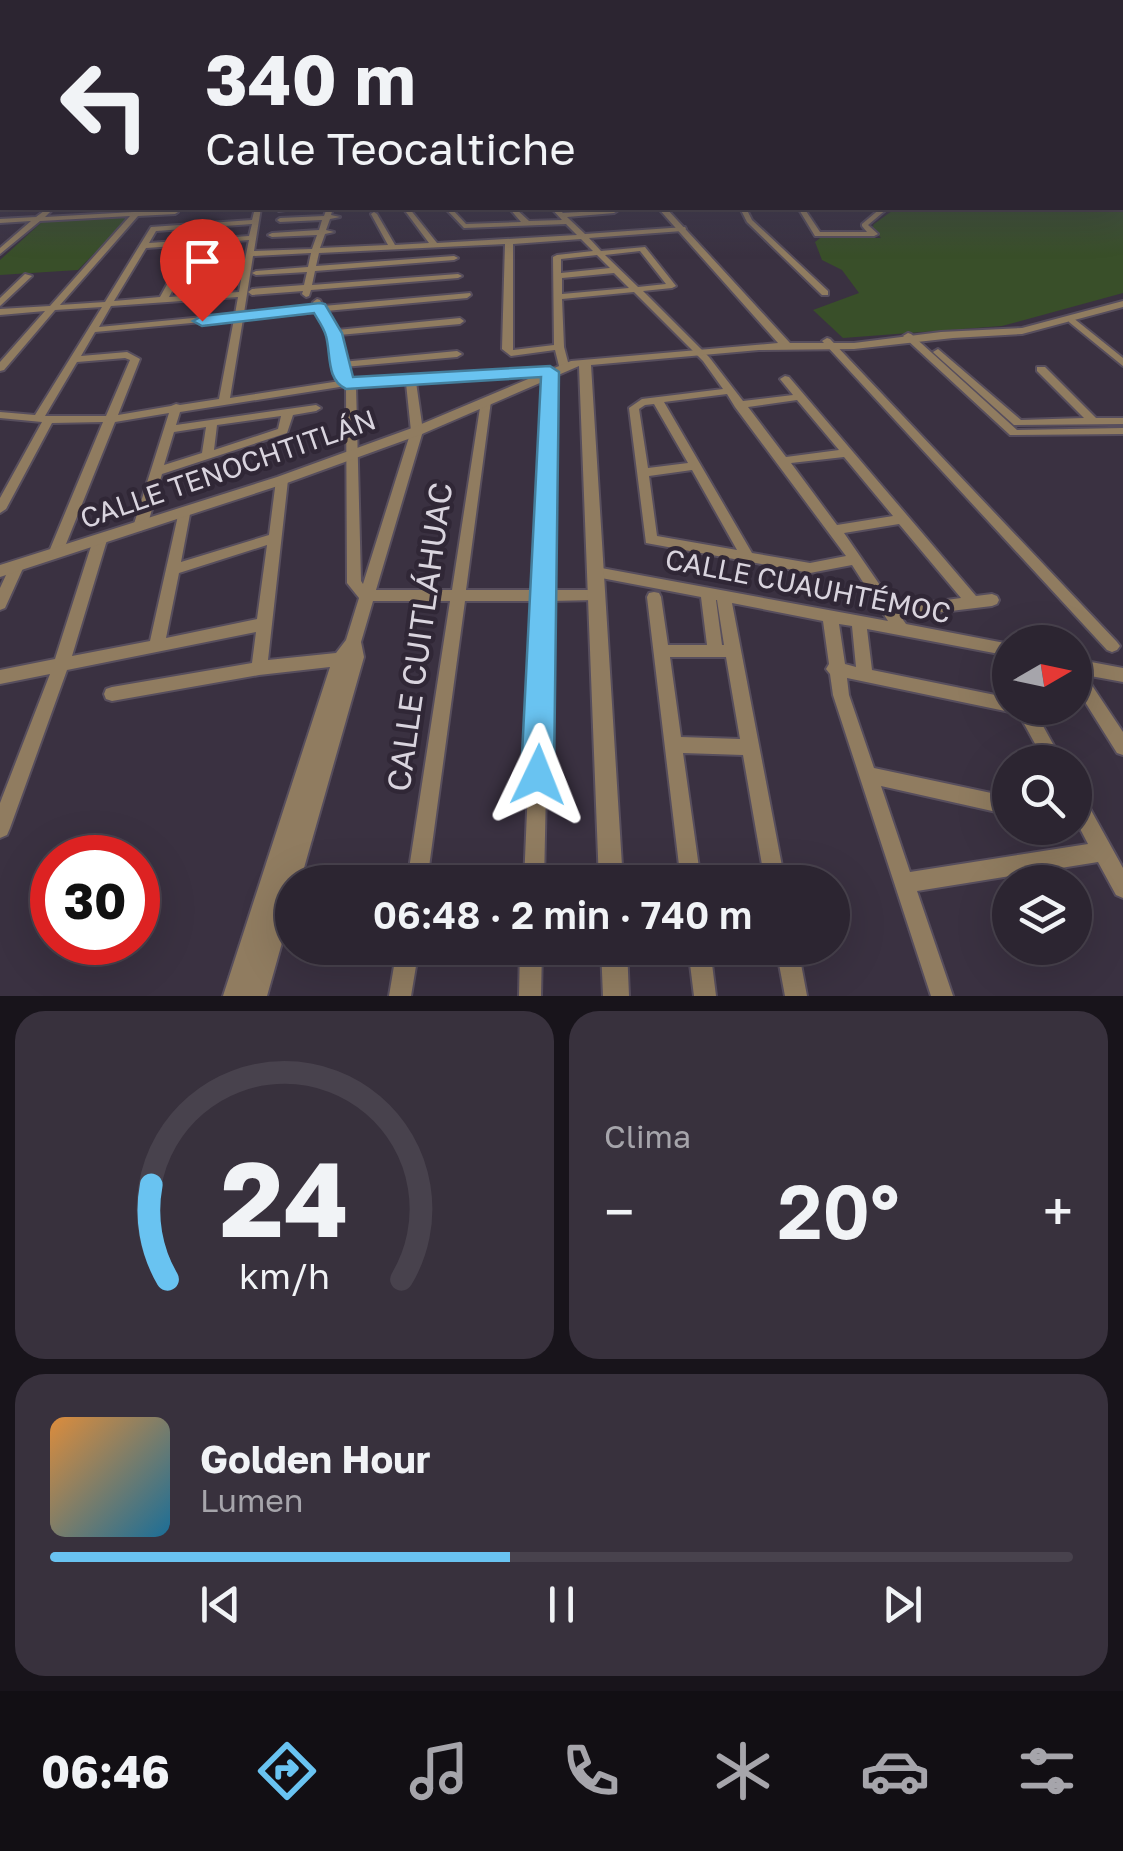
<!DOCTYPE html>
<html lang="es">
<meta charset="utf-8">
<style>
:root{--surface:#2c2531;--page:#38313d;--text:#f1f3f6;--muted:#a6a5ab;--line:#48424d;--accent:#69c3f1}
body{margin:0;font-family:"Golos Text",sans-serif;background:var(--page);color:var(--text);height:100vh;display:flex;flex-direction:column;font-size:38px;white-space:nowrap}
*{box-sizing:border-box;margin:0}
p{font-size:32px;color:var(--muted)}
.icon{flex:none;width:55px;height:55px;fill:none;stroke:currentColor;stroke-width:2;stroke-linecap:round;stroke-linejoin:round}
.map{position:relative;height:996px;overflow:hidden}
.details{display:flex;flex-direction:column;gap:15px;padding:15px;background:#18141b;flex:1}
.details>*{flex:none}
.hud{position:absolute;left:0px;top:0px;width:1125px;height:210px;box-shadow:0 10px 40px #0002,0 0 0 2px var(--line);background:#2c2531;color:var(--text);overflow:hidden}
.needle{width:65px;rotate:81deg}
.tools{position:absolute;left:992px;top:625px;display:grid;gap:20px}
.tools a{display:grid;place-items:center;width:100px;height:100px;border-radius:50%;background:var(--surface);box-shadow:0 10px 40px #0002,0 0 0 2px var(--line);font-size:50px}
.speed{position:absolute;left:30px;top:835px;display:flex;gap:20px;font-size:50px;font-weight:700;text-align:center}
.speed>*{display:grid;place-content:center;width:130px;height:130px;border-radius:50%;background:var(--surface);box-shadow:0 10px 40px #0002,0 0 0 2px var(--line);line-height:1}
.speed .limit{border:15px solid #d22;background:#fff;color:#111}
.pin{position:absolute;display:grid;place-items:center;width:85px;height:85px;color:#fff;margin:-102px -42px;border-radius:50% 50% 50% 0;rotate:-45deg;box-shadow:0 0 10px #0007}
.pin .icon{rotate:45deg}
.me{position:absolute;width:110px;margin:-55px;rotate:2deg;stroke-linejoin:round;filter:drop-shadow(0 0 8px #0008)}
.turn{display:flex;align-items:center;gap:35px;height:210px;padding:0 40px;font-size:45px}
.turn .icon{width:130px;height:130px;stroke-width:2.5}
.turn b{display:block;font-size:70px;line-height:85px}
.big{font-size:75px;font-weight:600;line-height:1.1}
.details .tile{flex:1;display:flex;flex-direction:column;justify-content:center;gap:15px;min-width:0;padding:0 35px;border-radius:30px;background:var(--page)}
.details .dial{align-items:center;gap:0}
.dial svg{height:260px;overflow:visible;fill:none;stroke:var(--line);stroke-width:7;stroke-linecap:round;text-anchor:middle}
.dial text{fill:var(--text);stroke:none}
.song{display:flex;align-items:center;gap:30px}
.cover{width:120px;height:120px;border-radius:15px;background:linear-gradient(135deg,hsl(30 70% 55%),hsl(200 70% 35%))}
.played{height:10px;border-radius:5px;background:linear-gradient(90deg,var(--accent) 45%,var(--line) 45%)}
.keys{display:flex;justify-content:space-around;direction:ltr}
.heat{display:flex;justify-content:space-between;align-items:center;font-size:55px;direction:ltr}
.details .tiles{flex:1;display:grid;gap:15px;grid-template-columns:1fr 1fr}
.tile:last-child{grid-column:span 2}
.trip{position:absolute;left:275px;top:865px;width:575px;height:100px;border-radius:50px;background:var(--surface);box-shadow:0 10px 40px #0002,0 0 0 2px var(--line);font-weight:600;line-height:100px;text-align:center}
.menu{display:flex;height:160px;justify-content:space-around;align-items:center;background:#120f14;color:var(--muted)}
.menu .icon{width:70px;height:70px}
.menu .on{color:var(--accent)}
.menu b{font-size:45px;color:var(--text)}
.map>svg:first-child{display:block}
</style>
<div class="map">
<svg width="1123" height="996" viewBox="0 0 1123 996">
<rect width="100%" height="100%" fill="#3a3141"/>
<path fill="#394f29" d="M1123,130V293L1002,326L843,338L813,310L859,293L842,270L822,260L815,242L820,238H881L872,228L874,224L896,208H1122Z
M130,217L78,270L0,275V260L43,221Z"/>
<g fill="none" stroke-linecap="round" stroke-linejoin="round">
<g stroke="#574e5d" stroke-width="4">
<path id="minor" d="M0,141H2V144L0,145Z
M2,160V164L0,165V161Z
M0,172H2V176H0Z
M2,183V188L0,189V184Z
M48,208H54L45,217L134,212L138,208H144L141,212L175,210L178,212L175,214L138,216L60,305L105,302L151,227L252,220L255,208H261L254,251L312,249L317,235L272,237L268,235L272,233L319,230L322,220L280,222L277,220L280,218L324,216L327,208H333L331,215L340,217L330,219L326,230L334,232L325,234L320,248L388,245L371,214L374,212L377,214L395,245L429,243L403,208H409L437,243L577,235L566,224L464,228L445,208H451L466,224L521,222L509,208H515L529,221L562,220L551,208H557L563,213L616,210L617,211L614,213L567,217L585,234L685,227L686,229L682,231L589,238L601,251L645,247L676,286L672,288L643,291L709,357L743,401L793,395L780,379L785,376L789,377L976,596L992,594L997,596L999,600L997,604L992,606L901,617L906,624L1010,644V656L867,629L872,670L1010,698V708H1033L1063,762H1045L1016,709L1010,712L847,678L849,695L874,768L1010,797V815L881,786L910,872L1088,844L1075,819V791L1082,794L1123,868V898L1116,895L1098,862L917,891L953,996H931L833,695L830,674L826,669L829,664L823,621L732,603L785,882H765L743,755L683,753L701,882H681L647,597L649,593L654,592L659,593L661,597L668,645H707L701,597L596,577L591,576L589,572L591,568L596,567L888,621L852,565L810,573L646,543L629,408L642,399L723,389L703,361L634,292L562,299L564,347L569,366L564,369L559,366L555,350L511,356L502,349L505,244L319,253L316,266L454,256L458,258L454,260L315,271L312,285L458,274L462,276L458,278L311,290L309,296L306,297L302,294L303,291L252,295L248,292L252,289L304,285L307,272L256,275L252,273L256,271L308,267L311,253L253,256L244,313L315,307L313,302L317,299L320,300L323,306L470,293L471,295L467,298L326,311L337,330L460,318L464,321L460,324L339,335L342,362L457,351L462,354L457,357L344,367L350,380L554,370L550,590H597L602,591L604,595L602,599L597,600L550,601L544,882H524L536,601H465L427,882H407L450,601H373L361,642L364,657L300,882H292V907L267,996H223L330,667L259,675L112,701L106,699L104,694L106,689L112,687L252,663L256,632L67,670L10,828L7,835L0,838V803L50,674L0,684V670L55,659L93,540L95,537H105L107,540L72,656L150,641L179,511L184,510L190,514L181,562L269,535L276,480L282,476L288,480L268,660L336,653L346,640L359,598L347,583L346,386L180,412L176,425L316,405L321,408L316,411L293,415L287,433L162,474L147,527L140,531L133,527L169,413L115,422L62,554L60,557H50L48,554L103,422L52,423L6,509L0,513V498L42,422L0,418V412L35,415L102,307L55,310L4,370L0,371V362L45,311L0,315V309L50,306L130,216L40,221L0,254V248L31,221L0,223V219L36,217ZM252,224L249,236L149,243L156,231ZM581,239L593,251L557,255L553,257L554,345L513,350V244ZM249,240L243,269L180,275L196,244ZM189,245L160,297L114,301L146,248ZM640,251L666,284L638,287L605,255ZM597,255L610,268L561,273V259ZM614,273L629,288L562,294V278ZM242,274L239,292L169,297L178,280ZM238,297L235,314L99,327L111,306ZM318,312L329,333L333,365L340,381L230,398L243,319ZM234,319L219,399L180,405L176,404L171,406L118,415L140,359L127,352L81,356L95,332ZM125,358L130,360L106,416H45L77,362ZM545,375L536,590H466L491,401L486,398L481,401L452,590H376L423,431L416,382ZM406,383L411,431L363,584L361,581L356,386ZM727,394L735,407L846,556L810,563L752,553L664,402ZM797,400L839,450L786,457L748,407ZM654,404L688,463L648,468L639,409L645,405ZM281,416L278,429L214,450L217,425ZM206,427L202,453L164,465L174,432ZM844,457L893,516L837,525L791,463ZM692,470L737,550L657,536L649,476ZM899,524L961,598L895,607L844,533ZM267,545L257,619L166,638L179,573ZM716,600H717L724,645H722ZM839,624L852,626L856,667L845,664ZM670,657H726L740,739L681,737Z
M277,208H298L279,211L276,209Z
M740,208H746L752,220L828,291V295H822L747,222Z
M798,208H804L820,232H867L862,226V224L881,208H888L868,225L878,234L874,236H815Z
M25,274L32,276L0,306V298Z
M1072,317L1123,358V366L1069,322V318Z
M908,333L911,334L1017,430L1123,428V434L1010,435L905,338L903,336Z
M827,338L830,339L1117,642L1120,646L1117,650L1112,652L1107,650L824,343L822,341Z
M938,349L1021,420L1084,418L1037,371V367H1045L1096,418H1123V424L1014,425L935,354L933,352Z
M17,561L22,562L24,566L5,608L0,610V588L12,562Z
M1075,659L1123,668V682L1085,675L1123,732V755L1117,753L1075,686Z
M1003,661L1010,666V688L1004,686L995,668L997,663Z
M397,948H419L411,996H389Z
M520,948H542L541,996H519Z
M688,948H710L716,996H694Z
M776,948H798L807,996H785Z"/>
</g>
<g stroke="#574e5d" stroke-width="4">
<path id="tertiary" d="M658,208H666L790,343H854L941,332L1022,328L1123,301V307L1022,334L953,338L854,349L759,350L591,365L623,882H599L579,366L422,434L287,483L0,577V565L277,477L412,428L571,361L778,343Z
M601,948H627L629,996H603Z"/>
</g>
<use href="#minor" fill="#907c60" fill-rule="evenodd"/>
<use href="#tertiary" fill="#907c60" fill-rule="evenodd"/>
</g>
<linearGradient id="sky" x2="0" y2="1"><stop stop-color="#201b24"/><stop offset="0.46" stop-color="#4f4e65"/><stop offset="1" stop-color="#4f4e65" stop-opacity="0"/></linearGradient>
<rect width="1123" height="256" fill="url(#sky)"/>
<path fill="#69c3f1" stroke="#447f9d" stroke-width="2.5" d="M320,303L325,304L342,333L353,377L550,366L559,372L554,775L549,786L538,791L526,786L521,775L541,377L346,389C326,380 331,354 326,336C324,328 318,320 314,313L202,326L193,321L202,316Z"/>
<g text-anchor="middle" stroke-width="9" stroke-linejoin="round" paint-order="stroke">
<g font-size="28" fill="#d9d4de" stroke="#302736">
<text transform="translate(228 469) rotate(-19)" y="10">CALLE TENOCHTITLÁN</text>
<text transform="translate(808 586) rotate(11)" y="10">CALLE CUAUHTÉMOC</text>
</g>
<g font-size="32" fill="#d9d4de" stroke="#302736">
<text transform="translate(420 637) rotate(-82)" y="11">CALLE CUITLÁHUAC</text>
</g>
</g>
</svg>
<div class="tools">
<a><svg class="needle" viewBox="-14 -14 28 28"><path d="M0-13l5 13h-10z" fill="#e53935"/><path d="M0 13l5-13h-10z" fill="#a6a5ab"/></svg></a>
<a><svg class="icon" aria-label="search" viewBox="0 0 24 24"><circle cx="10" cy="10" r="6"/><path d="M15 15l6 6"/></svg></a>
<a><svg class="icon" aria-label="layers" viewBox="0 0 24 24"><path d="M12 4l9 5-9 5-9-5zM3 14l9 5 9-5"/></svg></a>
</div>
<div class="speed"><div class="limit">30</div></div>
<div class="pin" style="left:202px;top:321px;background:#d93025"><svg class="icon" aria-label="arrive" viewBox="0 0 24 24"><path d="M6 21V4h12l-3 4 3 4H6"/></svg></div>
<svg class="me" style="left:538px;top:775px" viewBox="-20 -20 40 40"><path d="M0-17L14 15 0 8-14 15z" fill="#69c3f1" stroke="#fff" stroke-width="4"/></svg>
<div class="trip">06:48 · 2 min · 740 m</div>
<div class="hud">
<div class="turn"><svg class="icon" aria-label="left" viewBox="0 0 24 24"><path d="M17 20v-9H6M10 6l-5 5 5 5"/></svg><div><b>340 m</b>Calle Teocaltiche</div></div>
</div>
</div>
<section class="details">
<div class="tiles">
<div class="tile dial"><svg viewBox="0 0 100 80">
<path d="M14 69A42 42 0 1 1 86 69"/>
<path d="M14 69A42 42 0 0 1 9 40" stroke="#69c3f1"/>
<text x="50" y="56" font-size="32" font-weight="700">24</text>
<text x="50" y="72" font-size="11">km/h</text>
</svg></div>
<div class="tile"><p>Clima</p>
<div class="heat"><a>−</a><b class="big">20°</b><a>+</a></div>
</div>
<div class="tile">
<div class="song"><i class="cover"></i><div><b>Golden Hour</b><p>Lumen</p></div></div>
<div class="played"></div>
<div class="keys"><svg class="icon" aria-label="previous" viewBox="0 0 24 24"><path d="M18 5L8 12l10 7zM5 5v14"/></svg><svg class="icon" aria-label="pause" viewBox="0 0 24 24"><path d="M8 5v14M16 5v14"/></svg><svg class="icon" aria-label="next" viewBox="0 0 24 24"><path d="M6 5l10 7-10 7zM19 5v14"/></svg></div>
</div>
</div>
</section>
<nav class="menu">
<b>06:46</b>
<svg class="icon on" aria-label="directions" viewBox="0 0 24 24"><path d="M12 3l9 9-9 9-9-9zM9 14v-3h6M13 9l2 2-2 2"/></svg>
<svg class="icon" aria-label="music" viewBox="0 0 24 24"><path d="M9 18V5l10-2v13"/><circle cx="6" cy="18" r="3"/><circle cx="16" cy="16" r="3"/></svg>
<svg class="icon" aria-label="phone" viewBox="0 0 24 24"><path d="M5 4h4l2 5-3 2q2 4 5 5l2-3 5 2v4C11 20 4 13 5 4z"/></svg>
<svg class="icon" aria-label="climate" viewBox="0 0 24 24"><path d="M12 3v18M4 7l16 10M4 17L20 7"/></svg>
<svg class="icon" aria-label="car" viewBox="0 0 24 24"><path d="M5 17H2v-5l4-1 3-4h7l3 4 3 1v5h-3M9 17h6M6 11h13"/><circle cx="7" cy="17" r="2"/><circle cx="17" cy="17" r="2"/></svg>
<svg class="icon" aria-label="filters" viewBox="0 0 24 24"><path d="M4 7h16M4 17h16"/><circle cx="9" cy="7" r="2"/><circle cx="15" cy="17" r="2"/></svg>
</nav>
